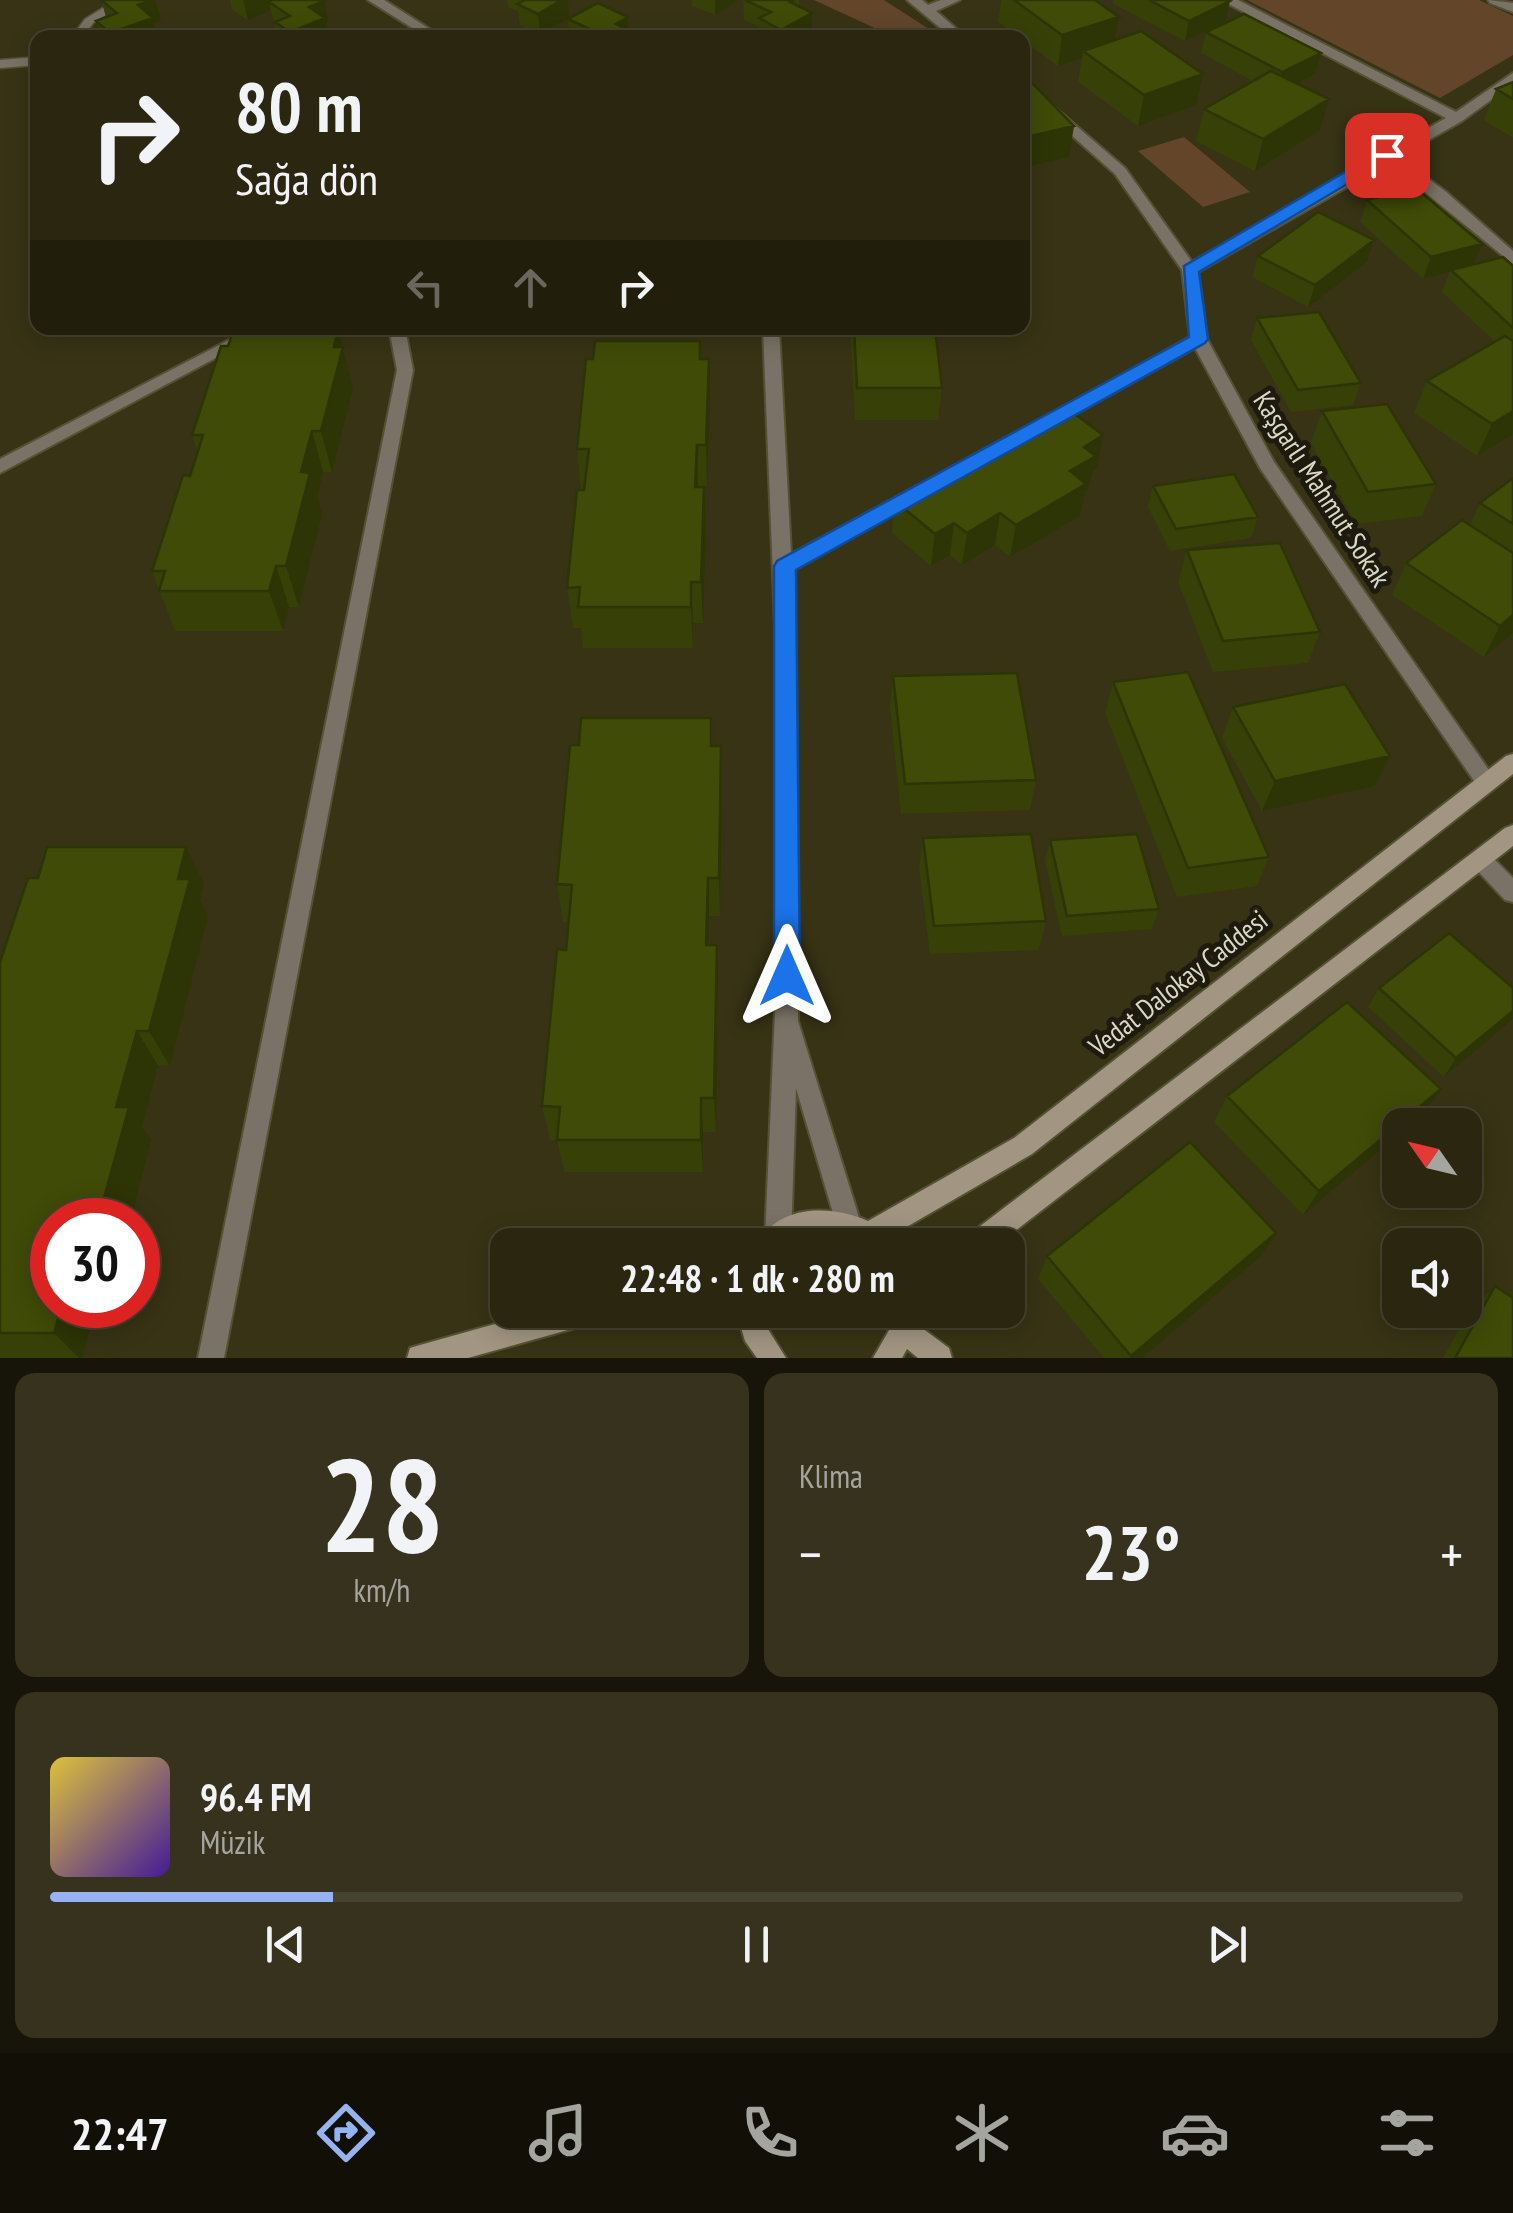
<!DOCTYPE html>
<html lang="tr">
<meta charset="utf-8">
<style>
:root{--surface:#2a2610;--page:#36321e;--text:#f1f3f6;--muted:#a5a59f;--line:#464330;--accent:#95b2f1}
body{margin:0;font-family:"PT Sans Narrow",sans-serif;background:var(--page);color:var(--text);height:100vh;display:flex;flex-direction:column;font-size:38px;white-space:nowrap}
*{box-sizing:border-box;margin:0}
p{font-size:32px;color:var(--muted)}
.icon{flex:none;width:55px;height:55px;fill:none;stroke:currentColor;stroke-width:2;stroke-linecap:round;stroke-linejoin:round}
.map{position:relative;height:1358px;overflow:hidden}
.sheet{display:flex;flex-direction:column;gap:15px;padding:15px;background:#171509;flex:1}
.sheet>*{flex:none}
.hud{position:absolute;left:30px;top:30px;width:1000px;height:305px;border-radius:20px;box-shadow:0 5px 25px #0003,0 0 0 2px var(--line);background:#2a2610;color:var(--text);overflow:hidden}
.needle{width:65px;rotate:304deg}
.fabs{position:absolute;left:1382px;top:1108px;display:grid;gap:20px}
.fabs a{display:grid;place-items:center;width:100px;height:100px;border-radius:20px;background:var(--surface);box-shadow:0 5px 25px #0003,0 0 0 2px var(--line);font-size:50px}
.speed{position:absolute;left:30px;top:1198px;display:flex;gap:20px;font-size:50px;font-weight:700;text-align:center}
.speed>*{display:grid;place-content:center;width:130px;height:130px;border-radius:50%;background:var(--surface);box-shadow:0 5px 25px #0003,0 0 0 2px var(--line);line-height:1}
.speed .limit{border:15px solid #d22;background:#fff;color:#111}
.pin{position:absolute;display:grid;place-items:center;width:85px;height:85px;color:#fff;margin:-42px;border-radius:20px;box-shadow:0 5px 15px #0006}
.me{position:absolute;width:110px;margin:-55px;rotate:0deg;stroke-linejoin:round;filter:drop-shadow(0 0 8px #0008)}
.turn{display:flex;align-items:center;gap:35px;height:210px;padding:0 40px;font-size:45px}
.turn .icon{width:130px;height:130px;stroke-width:2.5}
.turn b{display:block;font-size:70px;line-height:85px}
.lanes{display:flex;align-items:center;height:95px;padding:0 40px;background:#0003;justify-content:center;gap:50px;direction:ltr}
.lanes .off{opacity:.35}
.big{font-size:75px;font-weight:700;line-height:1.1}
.sheet .card{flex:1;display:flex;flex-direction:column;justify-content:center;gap:15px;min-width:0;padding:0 35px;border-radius:20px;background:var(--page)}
.sheet .dial{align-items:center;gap:0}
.dial b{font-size:130px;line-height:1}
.song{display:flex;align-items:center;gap:30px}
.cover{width:120px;height:120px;border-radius:15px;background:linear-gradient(135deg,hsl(50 70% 55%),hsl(260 70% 35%))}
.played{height:10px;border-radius:5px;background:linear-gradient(90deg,var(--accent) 20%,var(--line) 20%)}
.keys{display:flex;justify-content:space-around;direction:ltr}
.heat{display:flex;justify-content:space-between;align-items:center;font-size:55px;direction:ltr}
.sheet .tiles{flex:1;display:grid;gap:15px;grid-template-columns:1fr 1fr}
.card:last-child{grid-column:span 2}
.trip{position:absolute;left:490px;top:1228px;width:535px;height:100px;border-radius:20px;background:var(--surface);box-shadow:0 5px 25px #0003,0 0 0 2px var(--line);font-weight:700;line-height:100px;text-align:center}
.tabs{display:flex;height:160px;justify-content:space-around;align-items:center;background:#110f06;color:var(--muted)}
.tabs .icon{width:70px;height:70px}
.tabs .selected{color:var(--accent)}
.tabs b{font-size:45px;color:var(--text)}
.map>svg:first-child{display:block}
</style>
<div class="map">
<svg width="1513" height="1358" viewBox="0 0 1513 1358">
<rect width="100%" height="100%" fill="#383315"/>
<path fill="#63452a" d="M814,0H884L932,31V37H894Z
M1247,0H1479L1513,16V55L1440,98Z
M1184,137L1250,192L1203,207L1138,151Z"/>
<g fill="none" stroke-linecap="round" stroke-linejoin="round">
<g stroke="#555135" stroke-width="3">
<path id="service" d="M116,0H130L93,23L83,38H71L85,19Z
M38,57V65L0,68V60Z"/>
</g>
<g stroke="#555135" stroke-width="4">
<path id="minor" d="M368,0H384L444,38H428Z
M907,0H922L928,5L941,0H960L936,11L967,38H952Z
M1221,0H1238L1456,112L1513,73V84L1462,121L1399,157L1445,191L1513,251V264L1389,163L1198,272L1207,339L1274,462L1493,776L1497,782L1493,788H1479L1260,468L1195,348L1053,426L1047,428L1038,422L1190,337L1182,270L1115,174L1022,91V79L1125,168L1192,262L1446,118Z
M1488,0L1513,3V12L1490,3Z
M252,328H272L0,473V459Z
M389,328H405L413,370L224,1358H198L397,370Z
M763,328H779L791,554L910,490H922L925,494L922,498L792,571L796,649L798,1021L861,1224L857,1233L848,1237L839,1233L796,1088L791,1238L788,1245H768L765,1238L775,1012L776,649Z
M1482,852L1490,855L1513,878V902L1505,900L1474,867L1471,861L1474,855Z"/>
</g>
<g stroke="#555135" stroke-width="4">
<path id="secondary" d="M1513,754V774L1032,1154L891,1236L895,1245H861L841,1236L826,1234L802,1238L790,1245H758C776,1203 834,1205 868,1221L1014,1138L1506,756Z
M1513,825V846L997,1245H963L967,1236L1505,828Z
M545,1310H606L602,1319L593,1323L468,1358H407L410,1348L420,1345Z
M736,1310H762L766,1326L786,1358H757L745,1341Z
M895,1310H921L918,1325L949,1348L952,1358H918L907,1349L902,1358H873L892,1325Z"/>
</g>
<use href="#service" fill="#7a7266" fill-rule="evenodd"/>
<use href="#minor" fill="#7a7266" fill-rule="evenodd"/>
<use href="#secondary" fill="#a29682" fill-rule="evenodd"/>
</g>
<path fill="#374006" d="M101,0H155L161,20L154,23L158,38H102L96,21L106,17Z
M230,0H322L328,22L326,23L329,38H278L271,10L248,20L232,10Z
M507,0H568L569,18L629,31L635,38H569L568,19L540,34L520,25L518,11L508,7Z
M692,0H738L715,15L692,6Z
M743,0H799V7L812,13V33L830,38H759V27L744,20Z
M1001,0H1094L1114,40L1196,105L1138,126L1078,82L1082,58L1058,66L1022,40V38H1020L998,22Z
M1113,0H1227L1225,22L1185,41L1113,4Z
M1206,32L1321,53L1315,74L1296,83L1320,130L1255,171L1196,141L1204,109L1253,81L1201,53Z
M1513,82V138L1484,120L1496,89Z
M1367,200L1473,264L1513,266V434L1477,456L1414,413L1427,381L1495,342L1442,292L1450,271L1423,279L1360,222Z
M1258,256L1367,262L1308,307L1252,277Z
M1257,318L1361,383L1353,405L1291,412L1251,340Z
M850,328H935L942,388L938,420H855Z
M338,329L353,388L332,472H323L317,497L322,514L299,607H289L283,631H175L152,571L190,476L198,452L192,435L228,346Z
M701,359H709L710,401L707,486H698L706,528L703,623H693V648H583L581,628H573L567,588L581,490L577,449Z
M1322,411L1436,484L1422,516L1356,524L1311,443Z
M1097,467L1093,470L1089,488L1085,490L1080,516L1010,557L995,545L962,565L950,555L931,566L892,533L895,501Z
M1513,478V633L1484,657L1392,595L1406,563L1470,525L1480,503Z
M1153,486L1258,517L1251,538L1170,551L1148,507Z
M1187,550L1320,632L1308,663L1213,672L1178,582Z
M893,676L1036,780L1030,810L901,814L890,707Z
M1113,682L1269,857L1257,886L1177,897L1105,713Z
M1233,707L1390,756L1375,786L1262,811L1222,738Z
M711,718L712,746H721L722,785L720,916H709L708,945H717L718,981L716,1132H703V1172H564L557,1140H550L542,1106L568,922H563L557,884L579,745Z
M923,838L1046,921L1039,950L930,954L919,868Z
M1050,840L1159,909L1152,929L1062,936L1045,861Z
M38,878L204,885L200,901L208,916L170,1066L158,1065L142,1127L151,1140L131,1220H52V1305H109L107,1314H94L82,1358H0V962Z
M1379,988L1513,1019L1444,1077L1368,1007Z
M1227,1096L1422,1115L1410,1125H1400L1303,1215L1214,1122Z
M1276,1233L1261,1256L1142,1358H1104L1038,1279L1047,1256Z
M1495,1286L1513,1358H1443L1467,1315Z"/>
<path fill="#2d3405" d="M155,0L161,20L154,23L158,38H112L110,33L138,5Z
M243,0H281L269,2L271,10L248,20Z
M562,0H568L569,18L540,34L538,14Z
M715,0H738L715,15Z
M324,1L328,22L326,23L329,38H291L290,32L309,7Z
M1230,1L1225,22L1185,41L1189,21Z
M812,13V34L805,38H781V30Z
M628,17L629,37L635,34V38H617L616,24Z
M1119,17L1113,47L1083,51L1082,58L1058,66L1062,35Z
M1321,53L1315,74L1277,93L1282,72Z
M1203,74L1196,105L1138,126L1144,95Z
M1329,99L1320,130L1255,171L1263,139Z
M1074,126L1069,157L1022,168V138Z
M1374,240L1367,262L1308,307L1315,285Z
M1482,244L1473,265L1423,279L1431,257Z
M338,329L353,388L332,472L321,431L334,347Z
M709,359L710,401L707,486L706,445Z
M1513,411V434L1477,456L1492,424Z
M312,431L323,472L317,497L322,514L299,607L286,566L301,472Z
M1103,435L1097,467L1093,470L1089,488L1085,490L1080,516L1010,557L1016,525L1084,447Z
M697,445L698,486L697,528L695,487Z
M704,487L706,528L703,623L701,582Z
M1000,513L995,545L962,565L967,533Z
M954,523L950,555L931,566L935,534Z
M276,566L289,607L283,631L269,591Z
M691,582L693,623V648L691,607Z
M1513,615V633L1484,657L1500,626Z
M721,746L722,785L720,916L719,878Z
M1390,756L1375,786L1262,811L1275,781Z
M186,847L204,885L200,901L208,916L170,1066L149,1031L178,879Z
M708,878L709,916L707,981L706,945Z
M717,945L718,981L716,1132L714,1098Z
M1513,1011V1019L1444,1077L1456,1058Z
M137,1031L158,1065L142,1127L151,1140L131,1220H98L116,1107Z
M1441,1089L1422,1115L1410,1125H1400V1133L1303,1215L1319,1191Z
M701,1098L703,1132V1172L701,1140Z
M1276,1233L1261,1256L1142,1358H1130Z
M62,1305H86L94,1314L82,1358H79L54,1333Z
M99,1305H109L107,1314Z"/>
<path fill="#404b07" stroke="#2d3405" stroke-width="2.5" d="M101,0H153L138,5L153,18L110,33L96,21L117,13Z
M273,0H322L324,1L309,7L325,18L290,32L275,22L290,16L269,2Z
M525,0H562L538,14L517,4Z
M745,0H794L790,2L812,13L781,30L759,18L771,12Z
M1014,0H1095L1119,17L1062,35Z
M1149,0H1227L1230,1L1189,21Z
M598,3L628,17L616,24L635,34L628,38H586L596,32L568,19Z
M1244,14L1321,53L1282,72L1206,32Z
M815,31L830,38H804Z
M1141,31L1203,74L1144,95L1083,51Z
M1271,71L1329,99L1263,139L1204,109Z
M1031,82L1074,126L1022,138V84Z
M1513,82V99L1496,89Z
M1416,188L1482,244L1431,257L1367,200Z
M1318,212L1374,240L1315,285L1258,256Z
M1503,257L1513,266V328L1451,270Z
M1319,312L1361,383L1298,390L1257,318Z
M854,328H935L942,388H857Z
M234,329H338L334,347H343L321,431H312L301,472L310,473L286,566H276L269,591H159L165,571H152L183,475L190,476L203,435H192L221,346H228Z
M1505,336L1513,341V411L1492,424L1427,381Z
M595,341H700V359H709L706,445H697L695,487H704L701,582H691V607H578L580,587L567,588L577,490H584L589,449H577L586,359H593Z
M1387,404L1436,484L1368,492L1322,411Z
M1064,406L1103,435L1084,447L1096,456L1070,471L1086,484L1016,525L1000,513L967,533L954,523L935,534L895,501Z
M1234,474L1258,517L1176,529L1153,486Z
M1513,478V524L1480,503Z
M1462,520L1513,553V615L1500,626L1406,563Z
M1280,543L1320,632L1223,641L1187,550Z
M1188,672L1269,857L1188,868L1113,682Z
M1017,673L1036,780L905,784L893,676Z
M1345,684L1390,756L1275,781L1233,707Z
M581,718H711V746H721L719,878H708L706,945H717L714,1098H701V1140H557L560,1107L542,1106L557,949L566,950L572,885L557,884L570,745H579Z
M1031,834L1046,921L934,926L923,838Z
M1137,834L1159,909L1067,916L1050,840Z
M47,847H186L178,879H190L149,1031H137L116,1107H129L98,1220H52V1305H62L54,1333H0V962L28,878H38Z
M1449,933L1513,988V1011L1456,1058L1379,988Z
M1347,1002L1441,1089L1319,1191L1227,1096Z
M1190,1142L1276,1233L1131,1356L1047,1256Z
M1495,1286L1513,1298V1358H1455Z"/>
<path fill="#1a73e8" stroke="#114b97" stroke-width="2.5" d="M1381,151L1396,155L1199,272L1208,339L1205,343L796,570L800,976L796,984L787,987L777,984L774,976V566L777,561L1189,337L1184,266Z"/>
<g text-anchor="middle" stroke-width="10" stroke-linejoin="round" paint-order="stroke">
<g font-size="28" fill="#dad8c6" stroke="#1d1b0e">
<text transform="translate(1322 489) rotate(57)" y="10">Kaşgarlı Mahmut Sokak</text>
<text transform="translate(1178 983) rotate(-38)" y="10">Vedat Dalokay Caddesi</text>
</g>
</g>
</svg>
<div class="fabs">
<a><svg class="needle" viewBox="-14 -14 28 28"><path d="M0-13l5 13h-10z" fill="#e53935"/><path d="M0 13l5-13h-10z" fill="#a5a59f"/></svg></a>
<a><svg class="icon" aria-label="sound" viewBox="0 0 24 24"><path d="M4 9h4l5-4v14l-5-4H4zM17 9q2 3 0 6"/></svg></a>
</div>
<div class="speed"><div class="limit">30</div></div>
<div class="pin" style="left:1387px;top:155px;background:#d93025"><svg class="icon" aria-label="arrive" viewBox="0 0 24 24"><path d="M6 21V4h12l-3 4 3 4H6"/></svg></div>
<svg class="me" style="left:787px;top:976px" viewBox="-20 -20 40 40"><path d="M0-17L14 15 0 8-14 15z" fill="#1a73e8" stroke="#fff" stroke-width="4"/></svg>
<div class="trip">22:48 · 1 dk · 280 m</div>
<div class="hud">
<div class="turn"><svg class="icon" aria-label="right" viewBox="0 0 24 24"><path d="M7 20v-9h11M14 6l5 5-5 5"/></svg><div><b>80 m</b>Sağa dön</div></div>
<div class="lanes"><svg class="icon off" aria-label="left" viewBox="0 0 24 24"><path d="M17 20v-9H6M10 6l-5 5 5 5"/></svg><svg class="icon off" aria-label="ahead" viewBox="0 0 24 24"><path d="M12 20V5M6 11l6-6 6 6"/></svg><svg class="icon" aria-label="right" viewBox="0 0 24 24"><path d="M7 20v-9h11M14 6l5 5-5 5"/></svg></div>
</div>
</div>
<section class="sheet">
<div class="tiles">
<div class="card dial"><b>28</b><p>km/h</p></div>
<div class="card"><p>Klima</p>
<div class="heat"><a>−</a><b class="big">23°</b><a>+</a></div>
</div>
<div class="card">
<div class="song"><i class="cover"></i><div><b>96.4 FM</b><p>Müzik</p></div></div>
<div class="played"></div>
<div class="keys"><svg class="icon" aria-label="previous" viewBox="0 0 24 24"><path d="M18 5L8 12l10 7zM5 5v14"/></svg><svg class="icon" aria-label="pause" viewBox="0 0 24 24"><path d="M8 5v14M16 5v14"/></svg><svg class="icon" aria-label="next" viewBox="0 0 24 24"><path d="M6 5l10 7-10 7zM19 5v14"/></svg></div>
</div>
</div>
</section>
<nav class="tabs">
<b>22:47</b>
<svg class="icon selected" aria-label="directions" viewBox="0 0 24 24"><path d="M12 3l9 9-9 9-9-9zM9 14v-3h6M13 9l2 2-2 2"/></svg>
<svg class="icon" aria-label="music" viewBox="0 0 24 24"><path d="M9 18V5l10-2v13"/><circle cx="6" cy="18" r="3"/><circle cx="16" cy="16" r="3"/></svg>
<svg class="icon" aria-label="phone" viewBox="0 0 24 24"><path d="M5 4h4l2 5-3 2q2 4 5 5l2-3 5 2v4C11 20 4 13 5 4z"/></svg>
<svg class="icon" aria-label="climate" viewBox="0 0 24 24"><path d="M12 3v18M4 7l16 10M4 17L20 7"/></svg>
<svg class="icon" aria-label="car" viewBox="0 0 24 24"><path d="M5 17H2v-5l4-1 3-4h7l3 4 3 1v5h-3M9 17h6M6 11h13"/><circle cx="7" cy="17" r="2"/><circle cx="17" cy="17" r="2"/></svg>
<svg class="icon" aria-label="filters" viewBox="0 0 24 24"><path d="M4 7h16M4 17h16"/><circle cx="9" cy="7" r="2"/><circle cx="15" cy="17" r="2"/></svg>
</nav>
